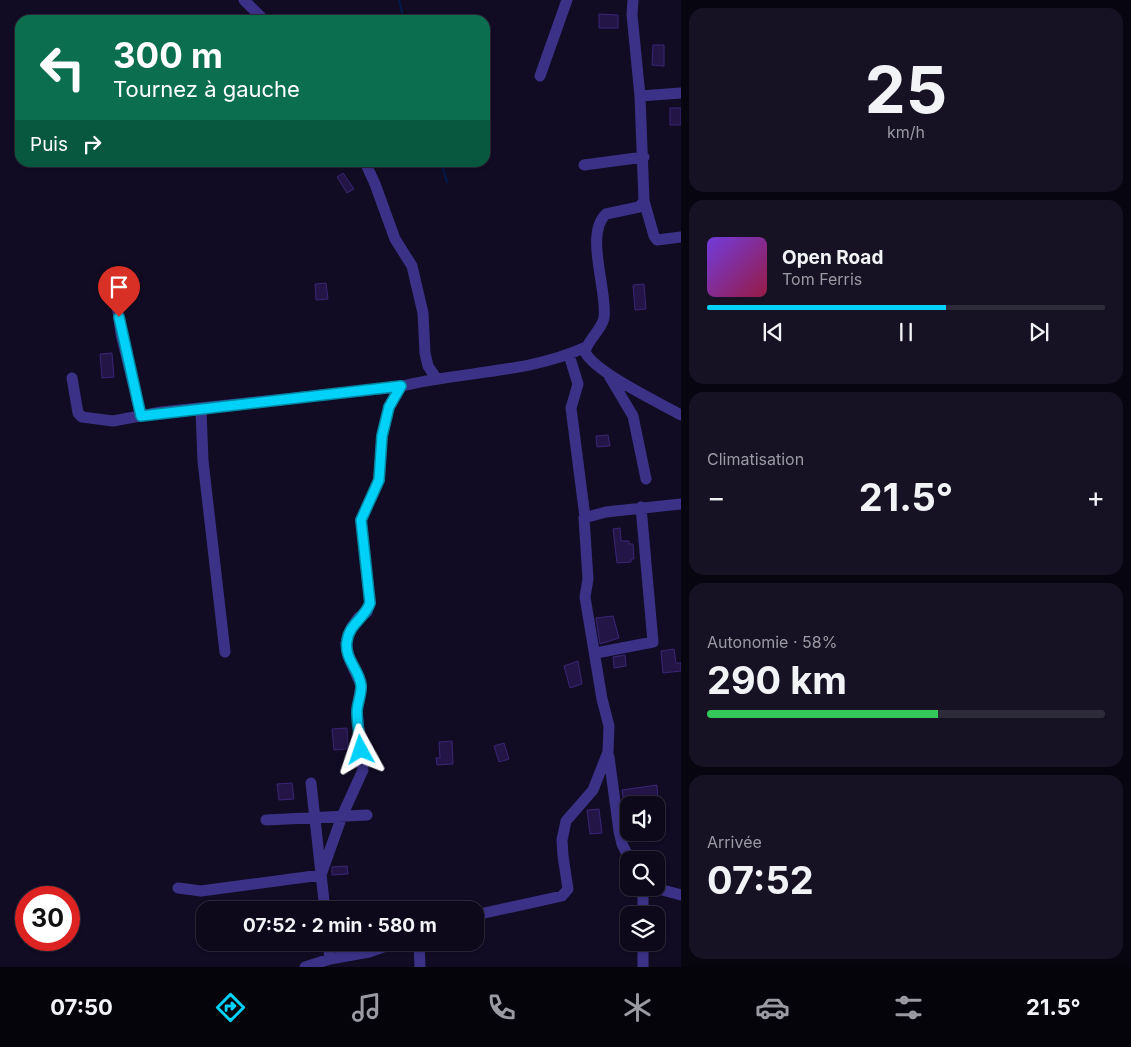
<!DOCTYPE html>
<html lang="fr">
<meta charset="utf-8">
<style>
:root{--surface:#0d091b;--page:#161224;--text:#f1f3f6;--muted:#9a9aa3;--line:#2d2a3a;--accent:#00d1f9}
body{margin:0;font-family:Inter,sans-serif;background:var(--page);color:var(--text);height:100vh;display:flex;flex-direction:column;font-size:19px;white-space:nowrap}
*{box-sizing:border-box;margin:0}
p{font-size:16px;color:var(--muted)}
.icon{flex:none;width:28px;height:28px;fill:none;stroke:currentColor;stroke-width:2;stroke-linecap:round;stroke-linejoin:round}
.map{position:relative;flex:1;overflow:hidden}
.sheet{display:flex;flex-direction:column;gap:8px;padding:8px;background:#07050f;width:450px}
.sheet>*{flex:none}
.hud{position:absolute;left:15px;top:15px;width:475px;height:152px;border-radius:15px;box-shadow:0 1px 4px #0004,0 0 0 1px var(--line);background:#0b6e4f;color:#fff;overflow:hidden}
.buttons{position:absolute;left:620px;top:796px;display:grid;gap:10px}
.buttons a{display:grid;place-items:center;width:45px;height:45px;border-radius:10px;background:var(--surface);box-shadow:0 1px 4px #0004,0 0 0 1px var(--line);font-size:25px}
.speed{position:absolute;left:15px;top:886px;display:flex;gap:10px;font-size:25px;font-weight:700;text-align:center}
.speed>*{display:grid;place-content:center;width:65px;height:65px;border-radius:50%;background:var(--surface);box-shadow:0 1px 4px #0004,0 0 0 1px var(--line);line-height:1}
.speed .limit{border:8px solid #d22;background:#fff;color:#111}
.pin{position:absolute;display:grid;place-items:center;width:42px;height:42px;color:#fff;margin:-51px -21px;border-radius:50% 50% 50% 0;rotate:-45deg;box-shadow:0 0 5px #0007}
.pin .icon{rotate:45deg}
.me{position:absolute;width:55px;margin:-28px;rotate:355deg;stroke-linejoin:round;filter:drop-shadow(0 0 4px #0008)}
.turn{display:flex;align-items:center;gap:18px;height:105px;padding:0 15px;font-size:22px}
.turn .icon{width:65px;height:65px;stroke-width:2.5}
.turn b{display:block;font-size:35px;line-height:42px}
.then{display:flex;align-items:center;height:48px;padding:0 15px;background:#0003;gap:10px;font-size:19px}
.big{font-size:38px;font-weight:700;line-height:1.1}
.sheet .card{flex:1;display:flex;flex-direction:column;justify-content:center;gap:8px;min-width:0;padding:0 18px;border-radius:15px;background:var(--page)}
.sheet .dial{align-items:center;gap:0}
.dial b{font-size:65px;line-height:1}
.song{display:flex;align-items:center;gap:15px}
.cover{width:60px;height:60px;border-radius:8px;background:linear-gradient(135deg,hsl(260 70% 55%),hsl(340 70% 35%))}
.played{height:5px;border-radius:2px;background:linear-gradient(90deg,var(--accent) 60%,var(--line) 60%)}
.keys{display:flex;justify-content:space-around;direction:ltr}
.heat{display:flex;justify-content:space-between;align-items:center;font-size:28px;direction:ltr}
.charge{height:8px;border-radius:4px;background:linear-gradient(90deg,#34c759 58%,var(--line) 0)}
.trip{position:absolute;left:196px;top:901px;width:288px;height:50px;border-radius:15px;background:var(--surface);box-shadow:0 1px 4px #0004,0 0 0 1px var(--line);font-weight:700;line-height:50px;text-align:center}
.menu{display:flex;height:80px;justify-content:space-around;align-items:center;background:#05040b;color:var(--muted)}
.menu .icon{width:35px;height:35px}
.menu .on{color:var(--accent)}
.menu b{font-size:22px;color:var(--text)}
main{display:flex;flex:1;min-height:0}
.map>svg:first-child{display:block}
</style>
<main>
<div class="map">
<svg width="681" height="967" viewBox="0 0 681 967">
<rect width="100%" height="100%" fill="#110c24"/>
<g fill="none" stroke-linecap="round" stroke-linejoin="round">
<path stroke="#051844" stroke-width="2.5" d="M399,0L404,20
M441,162L447,182"/>
</g>
<path fill="#231647" stroke="#3a2575" d="M599,14L618,15V28H599Z
M653,45H664V66L652,65Z
M670,108H681V125H670Z
M343,173L354,189L347,193L337,177Z
M326,283L328,299L316,300L315,284Z
M644,284L646,309L635,310L633,285Z
M112,353L114,377L102,378L100,354Z
M608,435L610,446L597,447L596,436Z
M620,528L621,541H629V544H633L634,559H631V562L617,563L613,529Z
M613,616L619,638L600,644L596,618Z
M674,649L676,663H681V671L663,673L661,651Z
M625,655L626,666L614,668L613,657Z
M578,661L582,684L570,688L564,666Z
M347,728L348,749L334,750L332,729Z
M452,741L453,764L437,765L436,758H440L439,742Z
M504,743L509,759L499,762L494,746Z
M292,783L294,799L279,800L277,784Z
M657,785L658,800L624,803L622,790Z
M599,809L602,833L590,834L587,810Z
M347,866L348,874L332,875V867Z"/>
<g fill="none" stroke-linecap="round" stroke-linejoin="round">
<path stroke="#3b3287" stroke-width="11" d="M244,0L264,20
M633,0L632,15L640,96L644,201L639,207L606,214C584,234 608,291 604,318C601,331 588,339 585,352C596,373 658,402 681,415
M540,76L567,0
M640,96L681,93
M365,162L375,184L395,239L412,266L423,313L425,353L428,366L436,378
M584,165L644,157
M644,201L654,236L657,240L681,237
M114,283L121,334L141,416
M569,355L578,384L571,408L585,517
M608,374L633,416L646,479
M72,378L78,413L82,417L113,421L161,412L398,387C460,371 527,374 586,347
M201,410L203,461L225,652
M596,653L653,642L641,507
M609,757L619,831L622,844L630,860
M311,783L325,910
M266,820L367,815
M178,888L201,891L321,875L342,816L363,770L357,711L361,685L350,661L346,643L351,628L359,617L367,612L370,603L361,520L379,480L382,436L389,407L401,386
M655,888L681,895
M475,915L562,896L568,889L563,856L562,840L566,821L593,790L608,752L609,726L602,699L585,597L588,579L584,518L606,512L681,504
M643,915V888
M328,942L330,959
M419,942L420,967
M305,967L330,959L369,952L398,942
M643,967V942"/>
</g>
<g fill="none" stroke-linecap="round" stroke-linejoin="round">
<g stroke="#0088a2" stroke-width="12">
<path id="route" d="M119,317L141,416L401,386L389,407L382,436L379,480L361,520L370,603C365,618 349,624 347,641C344,659 359,669 361,685C362,694 357,703 357,712C357,724 360,738 361,750"/>
</g>
<use href="#route" stroke="#00d1f9" stroke-width="9"/>
</g>
</svg>
<div class="buttons">
<a><svg class="icon" aria-label="sound" viewBox="0 0 24 24"><path d="M4 9h4l5-4v14l-5-4H4zM17 9q2 3 0 6"/></svg></a>
<a><svg class="icon" aria-label="search" viewBox="0 0 24 24"><circle cx="10" cy="10" r="6"/><path d="M15 15l6 6"/></svg></a>
<a><svg class="icon" aria-label="layers" viewBox="0 0 24 24"><path d="M12 4l9 5-9 5-9-5zM3 14l9 5 9-5"/></svg></a>
</div>
<div class="speed"><div class="limit">30</div></div>
<div class="pin" style="left:119px;top:317px;background:#d93025"><svg class="icon" aria-label="arrive" viewBox="0 0 24 24"><path d="M6 21V4h12l-3 4 3 4H6"/></svg></div>
<svg class="me" style="left:361px;top:750px" viewBox="-20 -20 40 40"><path d="M0-17L14 15 0 8-14 15z" fill="#00d1f9" stroke="#fff" stroke-width="4"/></svg>
<div class="trip">07:52 · 2 min · 580 m</div>
<div class="hud">
<div class="turn"><svg class="icon" aria-label="left" viewBox="0 0 24 24"><path d="M17 20v-9H6M10 6l-5 5 5 5"/></svg><div><b>300 m</b>Tournez à gauche</div></div>
<div class="then">Puis<svg class="icon" aria-label="right" viewBox="0 0 24 24"><path d="M7 20v-9h11M14 6l5 5-5 5"/></svg></div>
</div>
</div>
<section class="sheet">
<div class="card dial"><b>25</b><p>km/h</p></div>
<div class="card">
<div class="song"><i class="cover"></i><div><b>Open Road</b><p>Tom Ferris</p></div></div>
<div class="played"></div>
<div class="keys"><svg class="icon" aria-label="previous" viewBox="0 0 24 24"><path d="M18 5L8 12l10 7zM5 5v14"/></svg><svg class="icon" aria-label="pause" viewBox="0 0 24 24"><path d="M8 5v14M16 5v14"/></svg><svg class="icon" aria-label="next" viewBox="0 0 24 24"><path d="M6 5l10 7-10 7zM19 5v14"/></svg></div>
</div>
<div class="card"><p>Climatisation</p>
<div class="heat"><a>−</a><b class="big">21.5°</b><a>+</a></div>
</div>
<div class="card"><p>Autonomie · 58%</p><b class="big">290 km</b><div class="charge"></div></div>
<div class="card"><p>Arrivée</p><b class="big">07:52</b></div>
</section>
</main>
<nav class="menu">
<b>07:50</b>
<svg class="icon on" aria-label="directions" viewBox="0 0 24 24"><path d="M12 3l9 9-9 9-9-9zM9 14v-3h6M13 9l2 2-2 2"/></svg>
<svg class="icon" aria-label="music" viewBox="0 0 24 24"><path d="M9 18V5l10-2v13"/><circle cx="6" cy="18" r="3"/><circle cx="16" cy="16" r="3"/></svg>
<svg class="icon" aria-label="phone" viewBox="0 0 24 24"><path d="M5 4h4l2 5-3 2q2 4 5 5l2-3 5 2v4C11 20 4 13 5 4z"/></svg>
<svg class="icon" aria-label="climate" viewBox="0 0 24 24"><path d="M12 3v18M4 7l16 10M4 17L20 7"/></svg>
<svg class="icon" aria-label="car" viewBox="0 0 24 24"><path d="M5 17H2v-5l4-1 3-4h7l3 4 3 1v5h-3M9 17h6M6 11h13"/><circle cx="7" cy="17" r="2"/><circle cx="17" cy="17" r="2"/></svg>
<svg class="icon" aria-label="filters" viewBox="0 0 24 24"><path d="M4 7h16M4 17h16"/><circle cx="9" cy="7" r="2"/><circle cx="15" cy="17" r="2"/></svg>
<b>21.5°</b>
</nav>
